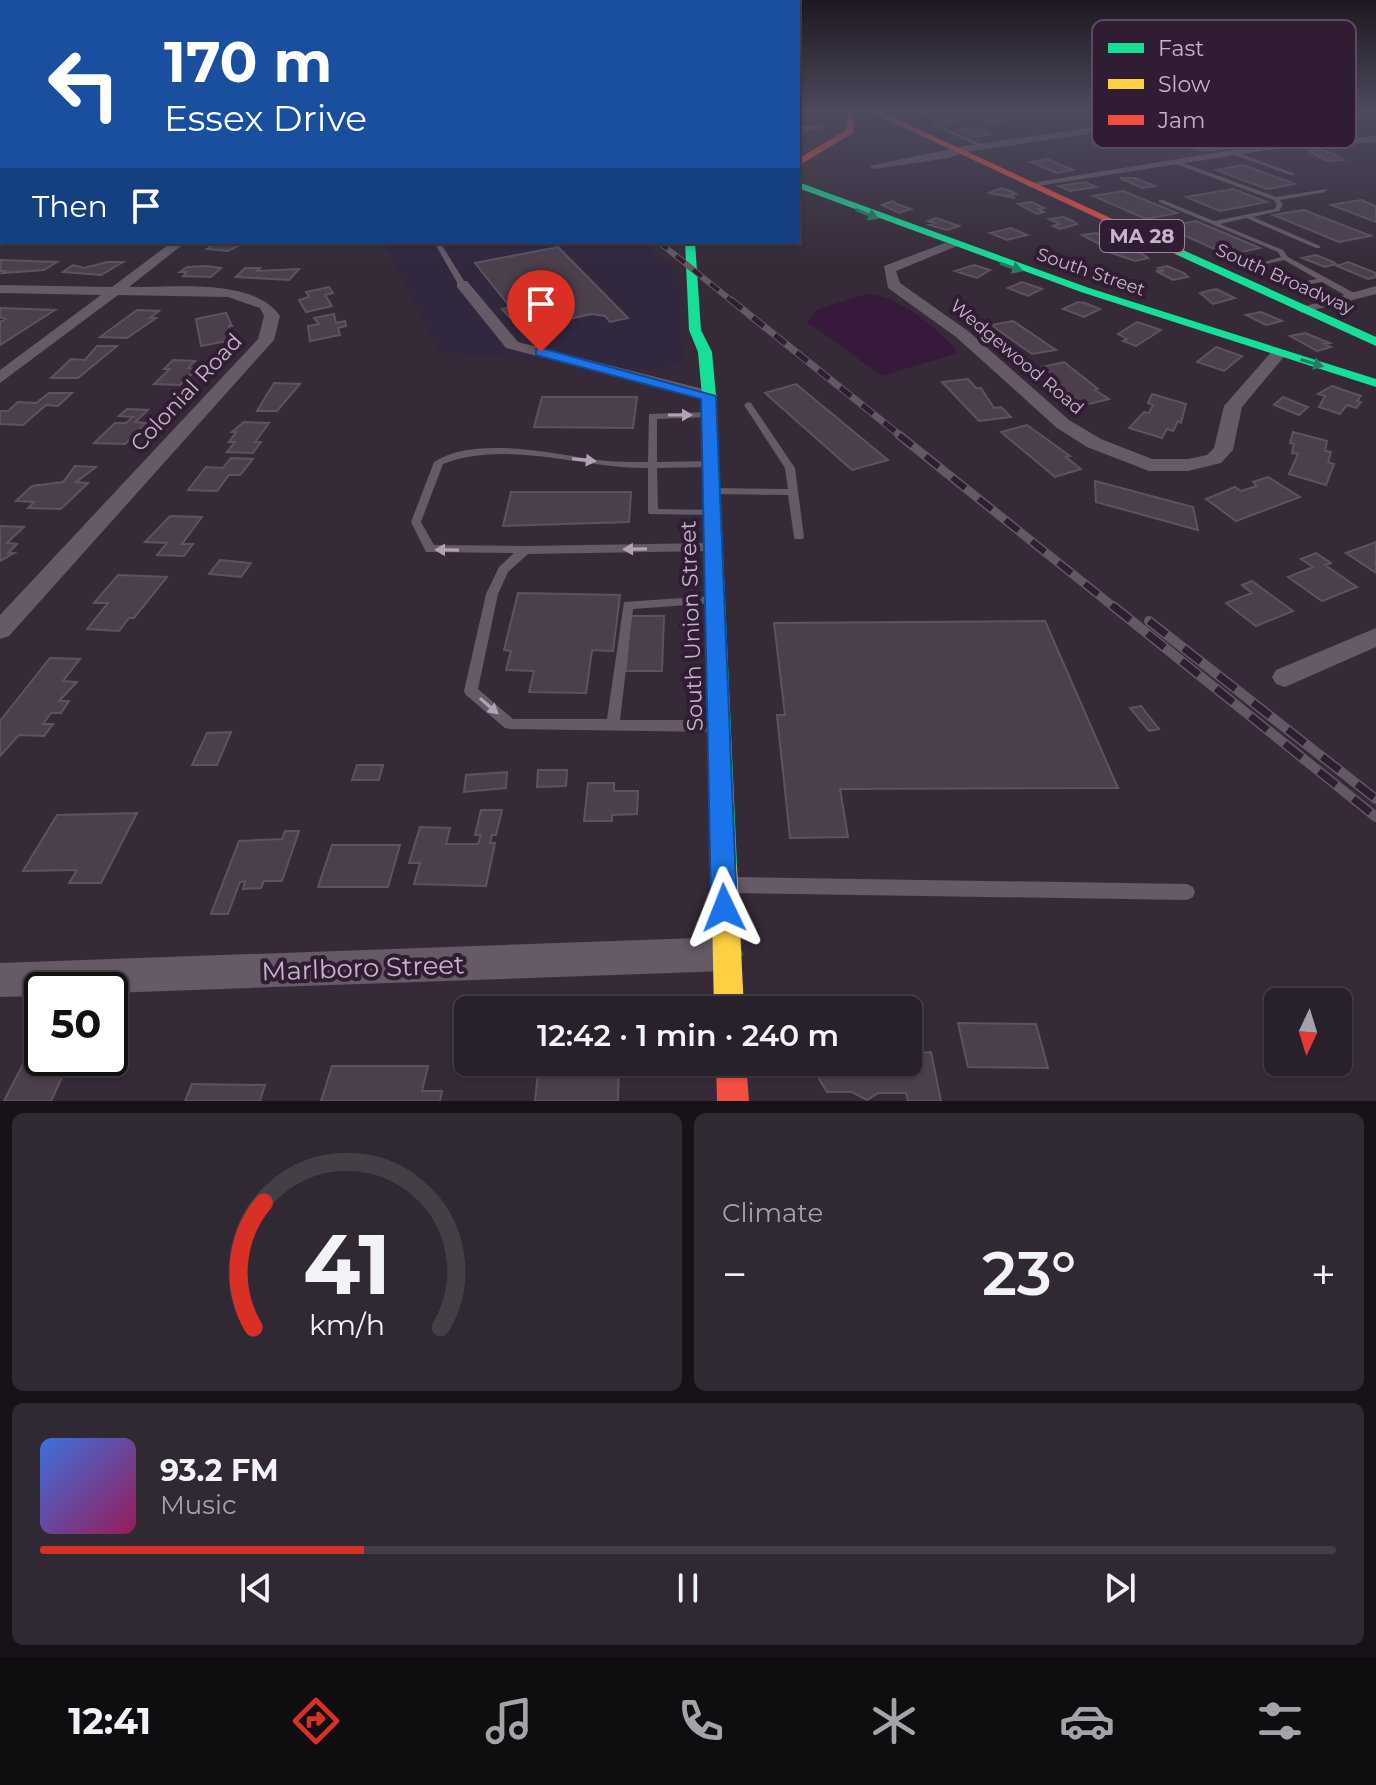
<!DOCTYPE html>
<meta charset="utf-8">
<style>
:root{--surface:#28202a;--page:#302832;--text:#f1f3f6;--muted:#a5a3a8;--line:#443e47;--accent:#d93025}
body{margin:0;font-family:Montserrat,sans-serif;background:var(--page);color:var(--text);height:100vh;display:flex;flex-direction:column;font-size:30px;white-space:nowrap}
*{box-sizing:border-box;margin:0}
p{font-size:26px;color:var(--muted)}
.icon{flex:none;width:44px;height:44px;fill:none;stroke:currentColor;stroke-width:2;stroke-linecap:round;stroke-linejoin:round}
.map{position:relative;height:1101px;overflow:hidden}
.sheet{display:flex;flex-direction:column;gap:12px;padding:12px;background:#161217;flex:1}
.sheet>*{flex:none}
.guide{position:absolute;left:0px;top:0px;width:800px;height:244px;box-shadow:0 2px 6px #0004,0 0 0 2px var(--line);background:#1a4fa0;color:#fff;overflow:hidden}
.needle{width:52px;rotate:184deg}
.buttons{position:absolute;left:1264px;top:988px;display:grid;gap:16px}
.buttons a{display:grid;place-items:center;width:88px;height:88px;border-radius:12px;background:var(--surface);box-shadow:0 2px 6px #0004,0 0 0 2px var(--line);font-size:40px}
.speed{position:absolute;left:24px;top:972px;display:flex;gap:16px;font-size:40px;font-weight:700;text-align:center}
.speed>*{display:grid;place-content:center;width:104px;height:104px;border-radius:50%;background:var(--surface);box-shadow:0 2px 6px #0004,0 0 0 2px var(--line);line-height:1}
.speed .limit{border:4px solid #111;border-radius:12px;background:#fff;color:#111}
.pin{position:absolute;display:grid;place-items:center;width:68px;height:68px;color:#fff;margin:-82px -34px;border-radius:50% 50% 50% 0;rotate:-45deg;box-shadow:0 0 8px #0007}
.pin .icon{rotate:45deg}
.me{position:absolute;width:88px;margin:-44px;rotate:358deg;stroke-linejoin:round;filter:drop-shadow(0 0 6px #0008)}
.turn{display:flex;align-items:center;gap:28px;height:168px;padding:0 32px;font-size:36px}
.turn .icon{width:104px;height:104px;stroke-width:2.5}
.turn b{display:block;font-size:56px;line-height:68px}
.then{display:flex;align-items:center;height:76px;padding:0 32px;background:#0003;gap:16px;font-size:30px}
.big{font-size:60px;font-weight:600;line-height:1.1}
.sheet .card{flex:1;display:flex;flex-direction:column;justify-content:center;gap:12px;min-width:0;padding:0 28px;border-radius:12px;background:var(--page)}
.sheet .dial{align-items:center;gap:0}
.dial svg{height:208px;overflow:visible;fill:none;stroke:var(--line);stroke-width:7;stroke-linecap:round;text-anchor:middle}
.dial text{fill:var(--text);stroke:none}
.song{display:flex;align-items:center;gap:24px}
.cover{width:96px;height:96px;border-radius:12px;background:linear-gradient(135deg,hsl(220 70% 55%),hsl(330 70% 35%))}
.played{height:8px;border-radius:4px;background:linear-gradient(90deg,var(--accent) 25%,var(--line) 25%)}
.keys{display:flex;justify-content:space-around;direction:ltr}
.heat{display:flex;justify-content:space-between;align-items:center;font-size:44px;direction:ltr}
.sheet .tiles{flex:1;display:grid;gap:12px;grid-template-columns:1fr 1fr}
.card:last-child{grid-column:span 2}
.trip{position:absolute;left:454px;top:996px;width:468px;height:80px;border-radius:12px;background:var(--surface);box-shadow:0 2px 6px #0004,0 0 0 2px var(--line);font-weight:600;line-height:80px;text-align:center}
.tab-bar{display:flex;height:128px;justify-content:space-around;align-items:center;background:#100d11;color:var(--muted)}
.tab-bar .icon{width:56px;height:56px}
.tab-bar .on{color:var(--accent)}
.tab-bar b{font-size:36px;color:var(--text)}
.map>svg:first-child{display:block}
</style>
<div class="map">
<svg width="1376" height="1101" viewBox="0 0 1376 1101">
<rect width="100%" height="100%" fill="#362a38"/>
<path fill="#31273e" d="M384,242H642L678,272L682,363L650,369L439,352Z"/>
<path fill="#37193c" d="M866,294C898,295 938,328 958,353L882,376L807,322L816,310Z"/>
<path fill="#4b3f4c" stroke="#5e525f" stroke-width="2" d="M977,113L992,119L1006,122L994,124L966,114Z
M976,128L991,134L973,137L957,130Z
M1216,143L1229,148L1205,151L1188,147Z
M1321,150L1332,153L1344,160L1327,161L1309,151Z
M1047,159L1073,170L1057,173L1031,162Z
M1243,165L1295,184L1267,189L1216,170Z
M1120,178H1135L1155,186L1142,188Z
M1085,182L1096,187L1070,191L1059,186Z
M1002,188L1013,192L1016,194L1010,195L1015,198L989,193Z
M1233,189L1267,202L1220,211L1186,197Z
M1123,191L1177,213L1146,219L1093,196Z
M1361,200L1376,206V222L1331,205Z
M893,201L896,204L911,209L899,213L882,205Z
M1031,202L1044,208L1038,209L1044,212L1037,214L1018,204Z
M1304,210L1371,236L1339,242L1273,215Z
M1063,217L1073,221L1077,224L1060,229L1053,226L1060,224L1049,219Z
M936,218L959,226L947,230L929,225L935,223L928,221Z
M1196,221L1260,248L1228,255L1165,227Z
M1011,228L1027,235L1007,240L990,233Z
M1096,233L1112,240L1101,245L1082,235Z
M216,242H246L228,251L207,249Z
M558,247L628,318L610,322L605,316L592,314L526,328L517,317L510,318L502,309L510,307L475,263Z
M1120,249L1141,253L1148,258L1135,261L1109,252Z
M1316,255L1333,262L1336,264L1325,267L1302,258Z
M1,260L57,262L44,270L2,273L5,271H0Z
M1068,261L1088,268L1078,273L1058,266Z
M107,262H123L101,275L63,272L73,265L84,268Z
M1348,262L1376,273V277L1368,279L1337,266Z
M974,265L990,270L977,278L955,271Z
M206,266L221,268L211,277L183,276L187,272H180L187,267Z
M1167,266L1184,273L1188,277L1173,280L1156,271H1164L1158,268Z
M245,268H260L257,271L299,269L289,280L236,277Z
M1112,276L1139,285L1129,291L1118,288L1108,283L1114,280L1108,278Z
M1022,282L1042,289L1028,296L1008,288Z
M329,287L333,293L325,295L332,306L306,312L299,300L309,297L306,292Z
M1216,289L1235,298L1213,304L1200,293Z
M1078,302L1085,303L1100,309L1084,317L1063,309Z
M0,308L55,310L0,345V322L5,319L0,317Z
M137,310L159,311L150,318H156L127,338L100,337Z
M1261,312L1282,321L1266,325L1246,315Z
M226,313L232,326H229L232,340L201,346L196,319Z
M334,314L336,323L345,321L346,326L338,328L340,335L310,341L308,326L319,324L314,318Z
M1013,321L1056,350L1032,354L991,325Z
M1137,322L1161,330L1136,346L1123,341L1127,339L1118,334Z
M1305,333L1330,343L1324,344L1331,347L1317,351L1290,336Z
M97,346H117L78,378H51L71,359L85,360Z
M1216,347L1242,356L1224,371L1197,362Z
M173,360L195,361L188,368L197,369L180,385L154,384L170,369H164Z
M1064,362L1098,389L1095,390L1109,399L1085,405L1049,377L1055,376L1042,367Z
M968,379L976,388H981L994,408L1001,407L1011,417L979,421L942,382Z
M274,383L300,384L277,411H257Z
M796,384L888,460L852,470L765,393Z
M1332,386L1361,396L1357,401L1361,402L1356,408L1347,405L1340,414L1319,407L1325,396L1318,394Z
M49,393H72L58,406L46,405L23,425L0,424V411H8L18,402L36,403Z
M1152,394L1186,404L1181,423L1178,421L1173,431L1167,429L1162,438L1129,428L1144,412L1149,413L1153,405L1148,403Z
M542,397H637L633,428L534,427Z
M1283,397L1308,407L1299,415L1274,405Z
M127,409L148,410L135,422L146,423L125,444L94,443L115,423H126L133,417L119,416Z
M244,422L269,423L255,442H261L253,453L227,452L235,442H229L236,432H232Z
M1027,425L1070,456L1066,457L1081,469L1055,477L1001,432Z
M1293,432L1327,441L1325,451L1331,452L1328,462L1334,464L1326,485L1289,474L1298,454L1292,453L1294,444L1290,443Z
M231,458L253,459L240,475H229L217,491L188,490L206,467L223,468Z
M75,466L96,467L76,482L88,483L61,509L28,508L34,502L16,501L32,486L63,482Z
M1268,477L1300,497L1236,521L1206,499L1235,487L1241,491L1257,486L1253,482Z
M1095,481L1193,507L1198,530L1096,502Z
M511,492H631L629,522L503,526Z
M170,516L202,517L182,544H193L184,556L157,555L167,543L145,542Z
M0,526L24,527L7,543L17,544L8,553H14L0,561Z
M1376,542V573L1346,553Z
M1316,553L1331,563L1325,565L1357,587L1322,601L1288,577L1313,567L1301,559Z
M220,560L251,563L241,577L209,574Z
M118,575L167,577L134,618H129L119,631L87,629L108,603H94Z
M1252,581L1293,611L1256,626L1226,603L1252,593L1242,585Z
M518,593L620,595L613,651L592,650L586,693L529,692L534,671L506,670L511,651L504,650Z
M630,616H664L662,671H626Z
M1045,621L1118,788L840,789L848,837L790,838L777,715H785L774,623Z
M50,658L80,659L63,681L77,682L59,701H69L61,713H51L43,724H53L44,736L19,735L0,756V721Z
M1141,706L1159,729L1149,731L1130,708Z
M231,732L217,765H192L207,733Z
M357,765H383L379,780H352Z
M538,770H567L566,786L537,787Z
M507,772L506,788L464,792L466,775Z
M588,783H614V791H638L637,814L612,815V821H584Z
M481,810H502L496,835H492L490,843H495L486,886L414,884L420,863H409L420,827L450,828L446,844H478L481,835H475Z
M137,813L101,883H69L77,870L23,871L57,815Z
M285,831H299L282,881H264L261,888L243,889L245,881L240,882L228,914H211L239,841L282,839Z
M332,845H400L388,887H318Z
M958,1023L1036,1024L1048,1068L968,1067Z
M40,1031L42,1058H71L51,1101H4Z
M908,1037H919L922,1053L931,1052L941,1101H908L906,1093H878L867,1100L852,1092H827L819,1079L820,1064H813L812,1062H908Z
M539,1062H619L618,1101H535Z
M332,1066H428L422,1091H442L440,1101H321Z
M192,1084L265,1085L260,1101H185Z"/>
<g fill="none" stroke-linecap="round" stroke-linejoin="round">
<path fill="#655a66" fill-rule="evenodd" d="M962,119L960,121L937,125L984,145V147H980L930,124Z
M1231,152H1235L1296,174L1291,175L1231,154Z
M1175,160L1276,197L1327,189L1325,192L1280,200L1283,205L1279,211L1253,217L1320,246V248H1316L1246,218L1220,224L1283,250L1288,257L1356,294V298H1350L1322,282L1295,287V283L1317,279L1284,260L1257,266V264L1281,257L1278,252L1159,202V200H1163L1214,221L1275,209L1277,205L1274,200L1173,163Z
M434,242H440L466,284L465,286H459Z
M748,402L751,403L795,468L804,537L803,539H795L794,537L788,495L714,494L709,491L714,488L788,489L785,468L744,405Z
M708,412L713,415L711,417L657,419V462L710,461L715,464L710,467L657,468L658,509L715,510L716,512L711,515L649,514L648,512V468C580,469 509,439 443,464L421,522L434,545L525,546L711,543L716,547L711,551L528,554L508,572L498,594L478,689L513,719H607L624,602L711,596L715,597L717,600L715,603L633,609L620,720H713L718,722L720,726L718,730L713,732L510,729L505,728L466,695L464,691L486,594L499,567L514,553L426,552L411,522L434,462C474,435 553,454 598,460C615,462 631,462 648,462L649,414Z
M736,877L1187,884L1193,887L1195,892L1193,897L1187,900L736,893L730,890L728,885L730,880Z"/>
<path fill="#655a66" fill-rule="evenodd" d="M925,111H951L888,122L883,119Z
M1207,111H1255L1212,116L1286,143L1376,136V142L1268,150L1031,187L1025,184L1275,143L1209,121L1211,116L971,151L948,158L874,169L869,166L970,145Z
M825,124V128L798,132V126Z
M0,171H2V177H0Z
M2,224V232L0,233V225Z
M172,242H186L129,287C172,288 254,277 280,316L274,340L9,636L0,639V615L258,339L264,316L260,308L228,297L118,295L0,383V370L101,295L0,293V285L112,287Z
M945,243L957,246L896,271L900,283L968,331L1069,420L1101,439L1152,459H1188L1207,455L1214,448L1224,406L1273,350H1285L1287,353L1242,407L1233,450L1221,463L1188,471H1149L1087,447L1057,428L956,337L888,288L884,266Z
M457,281H467L518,342L715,392L718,396L709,401L506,348L457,287Z
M1376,286V294L1302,313L1295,309Z
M1376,628V647L1285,687L1276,684L1272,677L1276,670Z
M726,937L738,942L743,954L738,966L726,971L110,993V990H42V996L0,997V963Z"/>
<path fill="#16e098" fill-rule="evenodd" d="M798,182L1089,288L1376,379V387L1081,292L798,188Z
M685,242H695L701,330L712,352L716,396L737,866L733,874L724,878L715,874L711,866L702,396L698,352L689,330Z
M1175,250H1183L1376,337V346L1175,254Z"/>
<path fill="#ffcf43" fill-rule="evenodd" d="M724,854L733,858L737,866L744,1010H714L711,866L715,858Z"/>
<path fill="#f24e42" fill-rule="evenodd" d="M847,111H855L853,133L798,166V159L846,130Z
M868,111H879L1184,252L1175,254Z
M716,1062H746L749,1101H717Z"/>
<g stroke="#625964" stroke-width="6">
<path id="rail-far3" d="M659,242L733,302"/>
</g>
<g stroke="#625964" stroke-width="7">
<path id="rail-far2" d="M731,300L902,437"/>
</g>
<g stroke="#625964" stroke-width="9">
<path id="rail-far1" d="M899,435L1115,608"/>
</g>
<g stroke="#625964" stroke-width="10">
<path id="rail" d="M1113,606L1376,817
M1149,621L1376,799"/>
</g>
<use href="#rail-far3" stroke="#301d33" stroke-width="4" stroke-dasharray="11" stroke-linecap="butt"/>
<use href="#rail-far2" stroke="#301d33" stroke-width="5" stroke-dasharray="14" stroke-linecap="butt"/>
<use href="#rail-far1" stroke="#301d33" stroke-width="6" stroke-dasharray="17" stroke-linecap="butt"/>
<use href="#rail" stroke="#301d33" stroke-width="7" stroke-dasharray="22" stroke-linecap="butt"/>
</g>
<defs><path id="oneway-solid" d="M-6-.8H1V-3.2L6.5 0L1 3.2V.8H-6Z" transform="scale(2)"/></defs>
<g fill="#237e66">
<use href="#oneway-solid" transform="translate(867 214) rotate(22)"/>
<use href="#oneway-solid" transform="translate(1011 267) rotate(19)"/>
<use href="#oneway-solid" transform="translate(1312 363) rotate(17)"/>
</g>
<g fill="#b3a2b5">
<use href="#oneway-solid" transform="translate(680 415)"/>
<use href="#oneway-solid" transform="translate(584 460) rotate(6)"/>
<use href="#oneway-solid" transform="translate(635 549) rotate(179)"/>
<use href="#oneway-solid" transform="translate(447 550) rotate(-179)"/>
<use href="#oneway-solid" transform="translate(489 706) rotate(41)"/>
</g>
<linearGradient id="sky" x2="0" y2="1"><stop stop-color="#1e171f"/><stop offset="0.42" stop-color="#4c4a5e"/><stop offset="1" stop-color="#4c4a5e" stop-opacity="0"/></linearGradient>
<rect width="1376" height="265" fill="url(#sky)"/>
<path fill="#1a73e8" stroke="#114b97" stroke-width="2" d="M541,348L716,396L737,908L734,917L724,921L714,917L711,908L701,399L536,355V349Z"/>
<g text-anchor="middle" stroke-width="8" stroke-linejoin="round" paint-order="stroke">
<g font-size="18" fill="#c7b4c9" stroke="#301d33">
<text transform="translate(1091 272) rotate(19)" y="6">South Street</text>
<text transform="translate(1285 279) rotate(24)" y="6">South Broadway</text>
<text transform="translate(1017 357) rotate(40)" y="6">Wedgewood Road</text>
</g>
<rect fill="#301d33" stroke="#9a879c" stroke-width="2" x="1100" y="220" width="84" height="32" rx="6"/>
<g font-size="20" font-weight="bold" fill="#c7b4c9">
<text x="1142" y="243">MA 28</text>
</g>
<g font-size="22" fill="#c7b4c9" stroke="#301d33">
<text transform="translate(186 392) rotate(-47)" y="8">Colonial Road</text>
<text transform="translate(691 626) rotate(-92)" y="8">South Union Street</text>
</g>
<g font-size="26" fill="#c7b4c9" stroke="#301d33">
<text transform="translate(363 968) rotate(-2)" y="9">Marlboro Street</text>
</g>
</g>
<rect x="1092" y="20" width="264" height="128" rx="12" fill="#301d33" stroke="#5d4a60" stroke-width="2"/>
<rect x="1108" y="43" width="36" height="10" fill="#16e098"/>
<rect x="1108" y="79" width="36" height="10" fill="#ffcf43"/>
<rect x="1108" y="115" width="36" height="10" fill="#f24e42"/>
<g font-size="22" fill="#c7b4c9">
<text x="1158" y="56">Fast</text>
<text x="1158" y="92">Slow</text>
<text x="1158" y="128">Jam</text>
</g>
</svg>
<div class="buttons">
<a><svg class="needle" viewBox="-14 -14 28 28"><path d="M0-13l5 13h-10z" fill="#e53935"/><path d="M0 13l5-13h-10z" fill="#a5a3a8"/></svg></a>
</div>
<div class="speed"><div class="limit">50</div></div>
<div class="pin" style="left:541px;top:352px;background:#d93025"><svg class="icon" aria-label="arrive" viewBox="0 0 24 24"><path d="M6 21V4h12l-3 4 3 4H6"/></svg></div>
<svg class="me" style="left:724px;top:908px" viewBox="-20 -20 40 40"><path d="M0-17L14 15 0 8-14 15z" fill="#1a73e8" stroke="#fff" stroke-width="4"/></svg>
<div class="trip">12:42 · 1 min · 240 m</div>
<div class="guide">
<div class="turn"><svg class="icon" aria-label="left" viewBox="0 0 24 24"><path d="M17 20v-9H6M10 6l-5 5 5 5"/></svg><div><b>170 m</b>Essex Drive</div></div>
<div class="then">Then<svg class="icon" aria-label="arrive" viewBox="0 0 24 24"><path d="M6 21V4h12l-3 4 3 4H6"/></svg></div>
</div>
</div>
<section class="sheet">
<div class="tiles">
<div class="card dial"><svg viewBox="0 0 100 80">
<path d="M14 69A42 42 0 1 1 86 69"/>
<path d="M14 69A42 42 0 0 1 18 21" stroke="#d93025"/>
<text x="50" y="56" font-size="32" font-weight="700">41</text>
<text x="50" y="72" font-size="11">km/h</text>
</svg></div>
<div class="card"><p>Climate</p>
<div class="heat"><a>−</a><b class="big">23°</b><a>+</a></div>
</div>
<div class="card">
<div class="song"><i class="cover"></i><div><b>93.2 FM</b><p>Music</p></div></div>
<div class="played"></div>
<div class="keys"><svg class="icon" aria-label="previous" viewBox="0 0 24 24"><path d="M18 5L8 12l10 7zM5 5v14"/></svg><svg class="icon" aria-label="pause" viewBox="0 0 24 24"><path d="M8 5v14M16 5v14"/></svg><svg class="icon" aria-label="next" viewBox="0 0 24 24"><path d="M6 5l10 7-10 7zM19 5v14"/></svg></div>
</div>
</div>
</section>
<nav class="tab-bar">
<b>12:41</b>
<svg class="icon on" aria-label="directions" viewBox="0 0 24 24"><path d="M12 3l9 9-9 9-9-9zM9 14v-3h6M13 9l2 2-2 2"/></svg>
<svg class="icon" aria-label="music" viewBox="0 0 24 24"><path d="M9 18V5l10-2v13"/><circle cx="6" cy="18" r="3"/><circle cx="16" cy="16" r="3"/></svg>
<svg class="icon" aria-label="phone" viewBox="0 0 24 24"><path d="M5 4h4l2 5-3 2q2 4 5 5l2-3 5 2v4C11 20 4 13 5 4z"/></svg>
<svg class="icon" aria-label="climate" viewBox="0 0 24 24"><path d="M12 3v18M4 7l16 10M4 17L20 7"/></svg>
<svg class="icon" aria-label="car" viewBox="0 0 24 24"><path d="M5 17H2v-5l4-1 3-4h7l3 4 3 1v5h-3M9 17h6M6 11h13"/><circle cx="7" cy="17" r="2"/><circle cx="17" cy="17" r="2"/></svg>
<svg class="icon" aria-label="filters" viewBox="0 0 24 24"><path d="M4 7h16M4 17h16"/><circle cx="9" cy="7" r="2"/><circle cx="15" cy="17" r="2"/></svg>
</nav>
